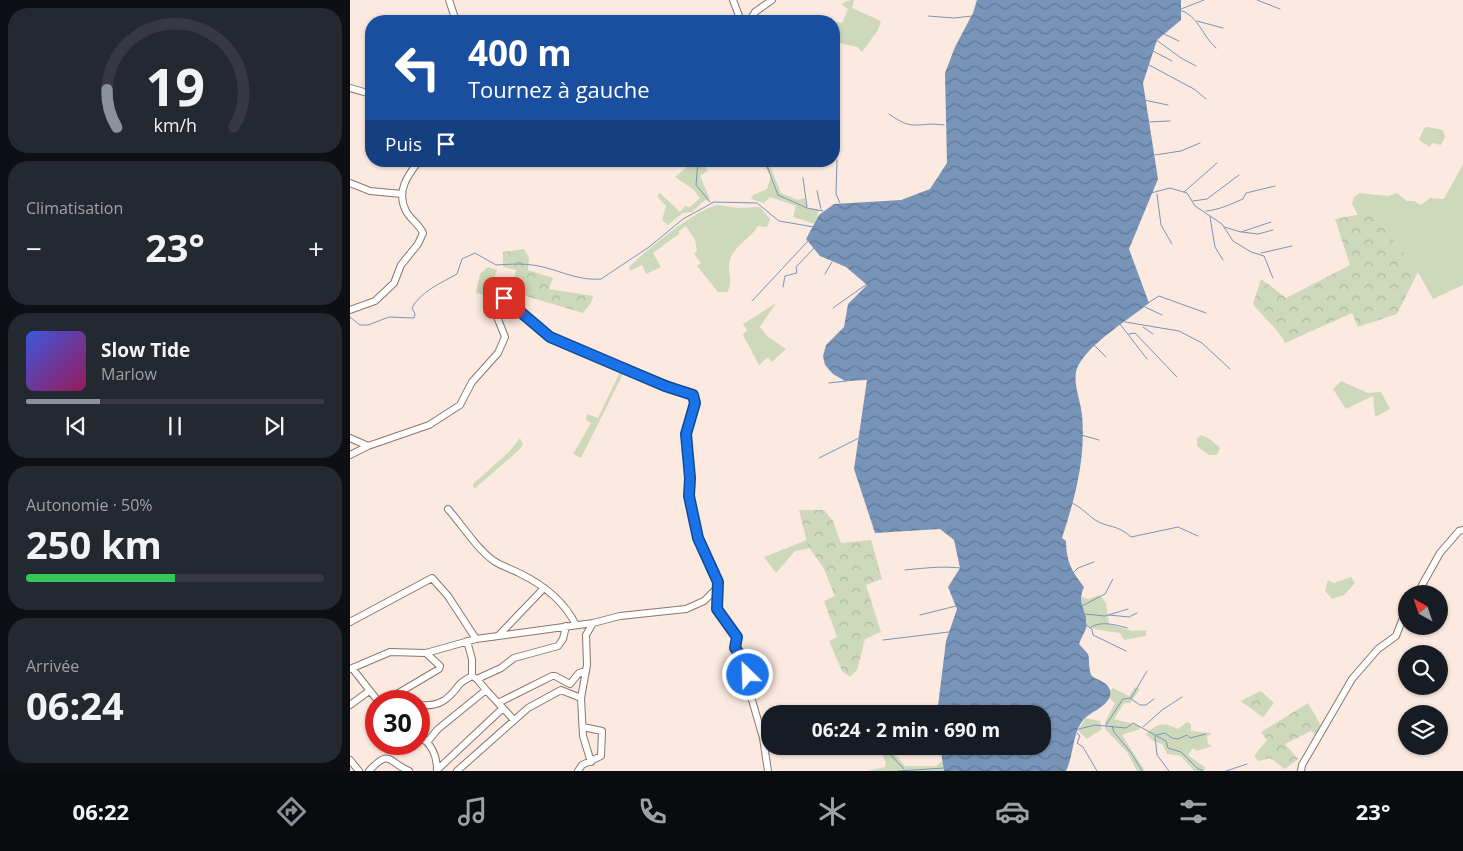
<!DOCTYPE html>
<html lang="fr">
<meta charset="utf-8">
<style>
:root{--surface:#171b24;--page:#242831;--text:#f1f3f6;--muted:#9ea1a6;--line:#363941;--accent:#8c9099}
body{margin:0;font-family:"Open Sans",sans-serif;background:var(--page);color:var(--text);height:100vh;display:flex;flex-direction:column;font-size:19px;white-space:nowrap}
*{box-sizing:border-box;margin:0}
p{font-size:16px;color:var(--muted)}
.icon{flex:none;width:28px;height:28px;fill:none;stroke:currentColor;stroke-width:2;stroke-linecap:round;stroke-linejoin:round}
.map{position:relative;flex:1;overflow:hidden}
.sheet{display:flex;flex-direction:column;gap:8px;padding:8px;background:#0d0f14;width:350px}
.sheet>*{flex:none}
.banner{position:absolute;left:15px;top:15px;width:475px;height:152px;border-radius:20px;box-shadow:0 1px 4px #0004;background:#1a4fa0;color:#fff;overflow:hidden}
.needle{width:32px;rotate:320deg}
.tools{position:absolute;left:1048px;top:585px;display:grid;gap:10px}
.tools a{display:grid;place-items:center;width:50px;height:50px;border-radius:50%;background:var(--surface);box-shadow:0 1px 4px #0004;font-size:25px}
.speed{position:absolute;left:15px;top:690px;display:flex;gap:10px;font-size:25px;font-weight:700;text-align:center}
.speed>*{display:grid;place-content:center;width:65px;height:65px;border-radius:50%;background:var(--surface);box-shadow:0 1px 4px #0004;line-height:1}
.speed .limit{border:8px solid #d22;background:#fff;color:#111}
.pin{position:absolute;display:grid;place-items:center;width:42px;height:42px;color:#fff;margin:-21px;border-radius:10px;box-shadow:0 2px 8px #0006}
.me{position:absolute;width:55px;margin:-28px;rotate:336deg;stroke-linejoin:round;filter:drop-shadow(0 0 4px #0008)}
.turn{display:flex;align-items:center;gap:18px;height:105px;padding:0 20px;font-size:22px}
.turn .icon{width:65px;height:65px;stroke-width:2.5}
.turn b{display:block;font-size:35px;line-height:42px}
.then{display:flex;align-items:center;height:48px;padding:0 20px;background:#0003;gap:10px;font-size:19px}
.big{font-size:38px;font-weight:700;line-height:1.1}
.sheet .widget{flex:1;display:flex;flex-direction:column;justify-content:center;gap:8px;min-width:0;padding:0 18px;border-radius:20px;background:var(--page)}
.sheet .dial{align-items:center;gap:0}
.dial svg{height:130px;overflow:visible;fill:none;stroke:var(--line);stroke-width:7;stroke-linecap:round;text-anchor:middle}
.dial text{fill:var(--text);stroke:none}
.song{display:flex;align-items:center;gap:15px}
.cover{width:60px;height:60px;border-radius:8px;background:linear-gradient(135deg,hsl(230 70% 55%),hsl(330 70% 35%))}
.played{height:5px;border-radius:2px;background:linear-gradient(90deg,var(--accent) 25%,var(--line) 25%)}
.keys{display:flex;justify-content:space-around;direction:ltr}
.heat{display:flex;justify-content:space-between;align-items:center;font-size:28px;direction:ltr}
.charge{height:8px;border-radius:4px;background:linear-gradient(90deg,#34c759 50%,var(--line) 0)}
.trip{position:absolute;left:411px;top:705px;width:290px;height:50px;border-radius:20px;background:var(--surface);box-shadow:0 1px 4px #0004;font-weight:700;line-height:50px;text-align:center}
.tab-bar{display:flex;height:80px;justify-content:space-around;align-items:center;background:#090b0e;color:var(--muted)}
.tab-bar .icon{width:35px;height:35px}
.tab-bar .on{color:var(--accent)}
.tab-bar b{font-size:22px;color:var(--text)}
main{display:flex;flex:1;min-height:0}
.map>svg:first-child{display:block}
</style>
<main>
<section class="sheet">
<div class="widget dial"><svg viewBox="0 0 100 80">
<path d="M14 69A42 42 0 1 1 86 69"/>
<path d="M14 69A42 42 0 0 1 8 46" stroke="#8c9099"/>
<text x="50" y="56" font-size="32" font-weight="700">19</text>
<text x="50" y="72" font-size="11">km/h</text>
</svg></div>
<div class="widget"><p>Climatisation</p>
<div class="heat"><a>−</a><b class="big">23°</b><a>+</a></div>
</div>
<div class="widget">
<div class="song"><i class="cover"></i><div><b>Slow Tide</b><p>Marlow</p></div></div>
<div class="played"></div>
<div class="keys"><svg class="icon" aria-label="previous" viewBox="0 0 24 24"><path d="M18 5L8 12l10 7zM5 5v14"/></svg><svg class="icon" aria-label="pause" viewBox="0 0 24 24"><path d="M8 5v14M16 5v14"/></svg><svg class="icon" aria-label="next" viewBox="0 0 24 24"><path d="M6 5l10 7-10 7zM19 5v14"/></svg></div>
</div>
<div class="widget"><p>Autonomie · 50%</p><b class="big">250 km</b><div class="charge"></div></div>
<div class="widget"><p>Arrivée</p><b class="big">06:24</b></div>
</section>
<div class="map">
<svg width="1113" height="771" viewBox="0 0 1113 771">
<defs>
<pattern id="forest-crowns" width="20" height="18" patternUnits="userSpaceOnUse" patternTransform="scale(1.25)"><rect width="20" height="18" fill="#ced9bb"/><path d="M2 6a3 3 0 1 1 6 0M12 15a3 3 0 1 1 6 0" fill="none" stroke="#b0b9a0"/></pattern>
<pattern id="water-waves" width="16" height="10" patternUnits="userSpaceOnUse" patternTransform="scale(1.25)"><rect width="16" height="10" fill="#7895b9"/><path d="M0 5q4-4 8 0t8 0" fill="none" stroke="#617895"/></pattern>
</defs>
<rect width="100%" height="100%" fill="#fceae0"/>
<path fill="#ced9bb" d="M501,0H504L502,8L531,21L528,30L512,52L507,47L489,43L484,37L483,21L492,23L498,9L491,4Z
M1078,127L1093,130L1095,137L1091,145L1082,143L1080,147L1069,140L1074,128Z
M344,161H353L358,171L350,176L360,199L354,201L342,212L333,213L318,225L312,220L316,206L307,196L310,193L330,212L335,206L340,207L350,198L344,190L325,177Z
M411,161H418L431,193L448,200L455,198L457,208L469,210L465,224L443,217L446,206L420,197L414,203L401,199L403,195L417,189L421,176Z
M1113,164V285L1083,299L1068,272L1022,213L1008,215L1002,204L1004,197L1010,193L1038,196L1047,193L1057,201H1064L1071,205L1080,198L1094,199Z
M370,205L388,208L410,207L420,219L417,227L408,226C401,238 386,245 381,257C375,270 385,280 377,292H368L347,266L351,263L344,254L347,251L345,240L336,226L329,231V234L303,253L311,267L296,274L292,265L280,271L279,267C294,252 350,205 370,205Z
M138,267L147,270L137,295L126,293L130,274Z
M426,303L410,327L417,336L436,349L422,362L418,357L409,365L393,335L397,330L393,324Z
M262,365L275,370L231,458L223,454L241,423L236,420L237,414L248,418L270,372L261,368Z
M991,381L1018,393L1031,392L1040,409L1025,417L1023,396L996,409L983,389Z
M851,435L860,439L870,448L867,455H859L847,446V439Z
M170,438L173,445L168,451L124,489L123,484L159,452Z
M457,540L460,548L445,551L426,573L414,557Z
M1001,577L1005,583L994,595L982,599L975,591L978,580L984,583Z
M750,595L756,603L759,624L782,631L796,630V636L774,640L770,633L748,630L736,625L730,596L738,599Z
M785,687L790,689L780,703H774L764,719L790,726V729L772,735L795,771H787L777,752L755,729V722L765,703L759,698L760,691L763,688L779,696Z
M735,718L750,721L752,729L737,739L728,731Z
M837,722L841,724V731L862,733L857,737L858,744L862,746L847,751L843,748L838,755L856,768L853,771H844L831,756L817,754L812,744L803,741L796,734C807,723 815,722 828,729Z
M534,746H537L555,766H586L592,761L594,771H517L535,767L536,763L532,754Z"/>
<path fill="url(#forest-crowns)" d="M1022,212L1068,272L1047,314L1008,327L1002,313L935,343C930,331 912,316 903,304L911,279L936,298L1000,265L985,219Z
M174,249L179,258L178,270L203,278L199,289L243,296L241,303L233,313L162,292L166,270L153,267V252Z
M449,510H474L483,521L491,543L521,540L532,579L516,585L531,632L515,639L507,670L500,677L492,671L479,641L487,637L474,601L485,596L473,567L458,546Z
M911,691L924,703L913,717L890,701Z
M958,703L971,726L967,736L961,731L935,744L948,759L935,769L920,758L908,761L904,756L917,740L911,732Z"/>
<path fill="url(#water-waves)" d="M627,0H831V20L807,40L793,83L808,179L779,249L799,303C778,320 740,343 728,366C721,380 731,401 732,415C736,458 725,498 712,538L716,541C716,561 722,572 734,587C726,605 737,608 736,625C736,631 731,638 729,644L738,654C740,660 738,671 742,676C748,681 757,681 760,690C763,705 741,711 733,720C722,734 724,755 716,771H594L590,746H692V714H587L596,641L607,609L598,587L610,568L604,540L590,529L525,533L504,469L517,380L495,381L483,374L475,365L473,356L476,345L494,327L498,304L517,285L496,267L470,256L456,239L469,215L484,204L551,200L580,189L597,163L595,73L605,47L623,13Z"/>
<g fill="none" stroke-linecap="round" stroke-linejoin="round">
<path stroke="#7895b9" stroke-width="1" d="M907,0L930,9
M831,9L854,0
M830,10C848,15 853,37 866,48
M578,16L604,18L622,16
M847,21L873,28
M814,34L829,41
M805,39L831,58L846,66
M803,51L822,61
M799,65L844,89L856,99
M794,100L818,105
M539,114C565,133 567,121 594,125
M798,122L820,121
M805,155L831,151L850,143
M487,160L486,194L490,203
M348,161L346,185L360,202
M415,161L428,195L457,208L473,211
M453,178L457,207
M467,191L471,209
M834,192L867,163
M801,193L820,188L837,193L845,206L872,224L883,241L901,252L914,256L923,278
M807,194L811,225L822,244
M843,201L857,199L889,175
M856,211C869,210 881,204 893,199L896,193L925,186
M860,217L865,247L873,260
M874,227L891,232L921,222
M892,232L908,234L923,230
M911,253L942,246
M475,274L482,262
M433,287L435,276L447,273L446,267L465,247
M402,301L458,241
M798,303L809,296L856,313
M795,307L812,315
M483,308L517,284
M0,317L10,325H18L39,317L64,318L65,314L62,308C70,292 91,283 107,274L112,259L125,253L146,265C161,264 178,263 193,267C213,272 231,281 251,279L299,247L333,219L364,202L407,203L429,221L464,227
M775,322L829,331L852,343L880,369
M770,324L797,359
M793,327L803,334
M779,334L785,333L827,377
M744,345L756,357
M479,383L505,380
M731,435L749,440
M469,458L509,438
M722,503C732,508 737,514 745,520C758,528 767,524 781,537L828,527L848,536
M555,570C575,568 591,566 611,568
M723,573L728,568L744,562
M732,606L755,594L763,579
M735,614L755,616L778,609
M570,615L606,606
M759,615L779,617L787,613
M736,625L742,629L743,635L776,651
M740,628C750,620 766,625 777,628
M734,632L736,627L735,616
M533,640L599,632
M781,699L790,705H796L804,699
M756,725L773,699L781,698L797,671
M762,726L764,732L782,754L792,771
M793,727L812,710L832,697
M729,729L745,725L776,728L783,723L816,741L818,748L831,752L847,768L853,771
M727,733L730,736L727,743L733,747L747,771
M807,735L815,733L822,738L828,739L837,735L840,738L856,734
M805,736L807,755L819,771
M514,747L535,749L554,769
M548,771L594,768
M876,771L897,764"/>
<g stroke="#8a766b" stroke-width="8">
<path id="minor" d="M99,0L106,21
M383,0L391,21
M400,21L405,12L422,0
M0,88L21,94
M0,183L20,191L52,194
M0,310L25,301L44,283L51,265L68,244L73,233C69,224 60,219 56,211C46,192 57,176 69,161
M0,438L18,446L79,425L110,405L122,382L148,353L155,337L138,294
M0,455L18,446
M98,509C113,526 126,548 144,561C152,566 161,569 169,573C192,584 214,601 226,625
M367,588V609L387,637L385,646L396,665L402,700L413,738L418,771
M1067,594L1090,553L1109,531L1113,530
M0,622L82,578L98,596L126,639
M149,635L194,588
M117,641L122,659V676L127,679L151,668L164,658L208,646L213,639L216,626
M2,668L28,701
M0,669L40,652L76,653L126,639L243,623L270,616L336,609L354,601L367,588C371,572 354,554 349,539C337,506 340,473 337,440C335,426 350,409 343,395L201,337C180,324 163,295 138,294
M136,690L164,720
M35,701L89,669L90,666L76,653
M148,703L202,676H205L220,684L229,673L236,671
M0,705L19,691
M69,705C89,707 98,700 109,685C112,681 119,678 122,676
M69,736C82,744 87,755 87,771
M78,741L88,729L136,690L127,679
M0,760L9,771
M241,762L233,736L231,698L237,665L236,635L243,623
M87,770L153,708
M19,771C40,748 38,762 59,771
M107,771L178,708L211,690L231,698
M228,771L232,765L251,756L252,731L233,727
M951,771L952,765L1002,679L1028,649L1046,636L1056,610"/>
</g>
<use href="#minor" stroke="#fff" stroke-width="6"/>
</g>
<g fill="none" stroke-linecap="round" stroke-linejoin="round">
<g stroke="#114b97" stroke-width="12">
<path id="route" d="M154,298L200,337L315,386L343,395L345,403L336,434L340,478L339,496L348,538L368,582L367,609L387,637L385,648L395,662L398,675"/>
</g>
<use href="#route" stroke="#1a73e8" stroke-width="9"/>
</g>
</svg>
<div class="tools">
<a><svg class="needle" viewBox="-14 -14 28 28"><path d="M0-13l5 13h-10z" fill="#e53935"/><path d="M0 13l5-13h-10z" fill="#9ea1a6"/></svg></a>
<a><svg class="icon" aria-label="search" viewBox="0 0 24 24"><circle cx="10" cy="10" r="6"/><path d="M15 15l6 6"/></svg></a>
<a><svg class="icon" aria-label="layers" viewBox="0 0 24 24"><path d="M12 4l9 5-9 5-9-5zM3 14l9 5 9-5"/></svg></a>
</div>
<div class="speed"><div class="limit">30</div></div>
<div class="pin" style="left:154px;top:298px;background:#d93025"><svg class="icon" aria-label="arrive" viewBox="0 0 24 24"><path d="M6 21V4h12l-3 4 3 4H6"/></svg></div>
<svg class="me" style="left:398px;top:675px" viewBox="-20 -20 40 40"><circle r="17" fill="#1a73e8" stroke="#fff" stroke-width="3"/><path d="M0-11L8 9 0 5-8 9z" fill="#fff"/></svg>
<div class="trip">06:24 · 2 min · 690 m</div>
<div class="banner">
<div class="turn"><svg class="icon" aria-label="left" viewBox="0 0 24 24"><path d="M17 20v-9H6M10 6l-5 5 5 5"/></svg><div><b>400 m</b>Tournez à gauche</div></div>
<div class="then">Puis<svg class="icon" aria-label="arrive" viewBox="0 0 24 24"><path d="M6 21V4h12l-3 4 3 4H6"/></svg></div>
</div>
</div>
</main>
<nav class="tab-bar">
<b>06:22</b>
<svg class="icon on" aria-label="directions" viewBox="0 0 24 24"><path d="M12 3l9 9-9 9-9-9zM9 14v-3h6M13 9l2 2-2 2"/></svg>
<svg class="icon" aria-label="music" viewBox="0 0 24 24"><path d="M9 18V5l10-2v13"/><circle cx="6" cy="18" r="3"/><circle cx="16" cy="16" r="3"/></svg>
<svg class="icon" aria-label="phone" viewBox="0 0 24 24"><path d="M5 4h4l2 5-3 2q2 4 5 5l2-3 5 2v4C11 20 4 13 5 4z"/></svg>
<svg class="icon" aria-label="climate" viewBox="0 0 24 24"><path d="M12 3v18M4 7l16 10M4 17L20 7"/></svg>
<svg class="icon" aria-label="car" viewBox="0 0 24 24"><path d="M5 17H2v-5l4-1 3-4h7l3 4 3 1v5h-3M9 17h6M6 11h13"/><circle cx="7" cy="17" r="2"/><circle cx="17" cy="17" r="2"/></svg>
<svg class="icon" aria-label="filters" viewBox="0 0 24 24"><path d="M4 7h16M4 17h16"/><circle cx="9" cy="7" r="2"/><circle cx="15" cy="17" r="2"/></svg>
<b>23°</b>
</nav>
